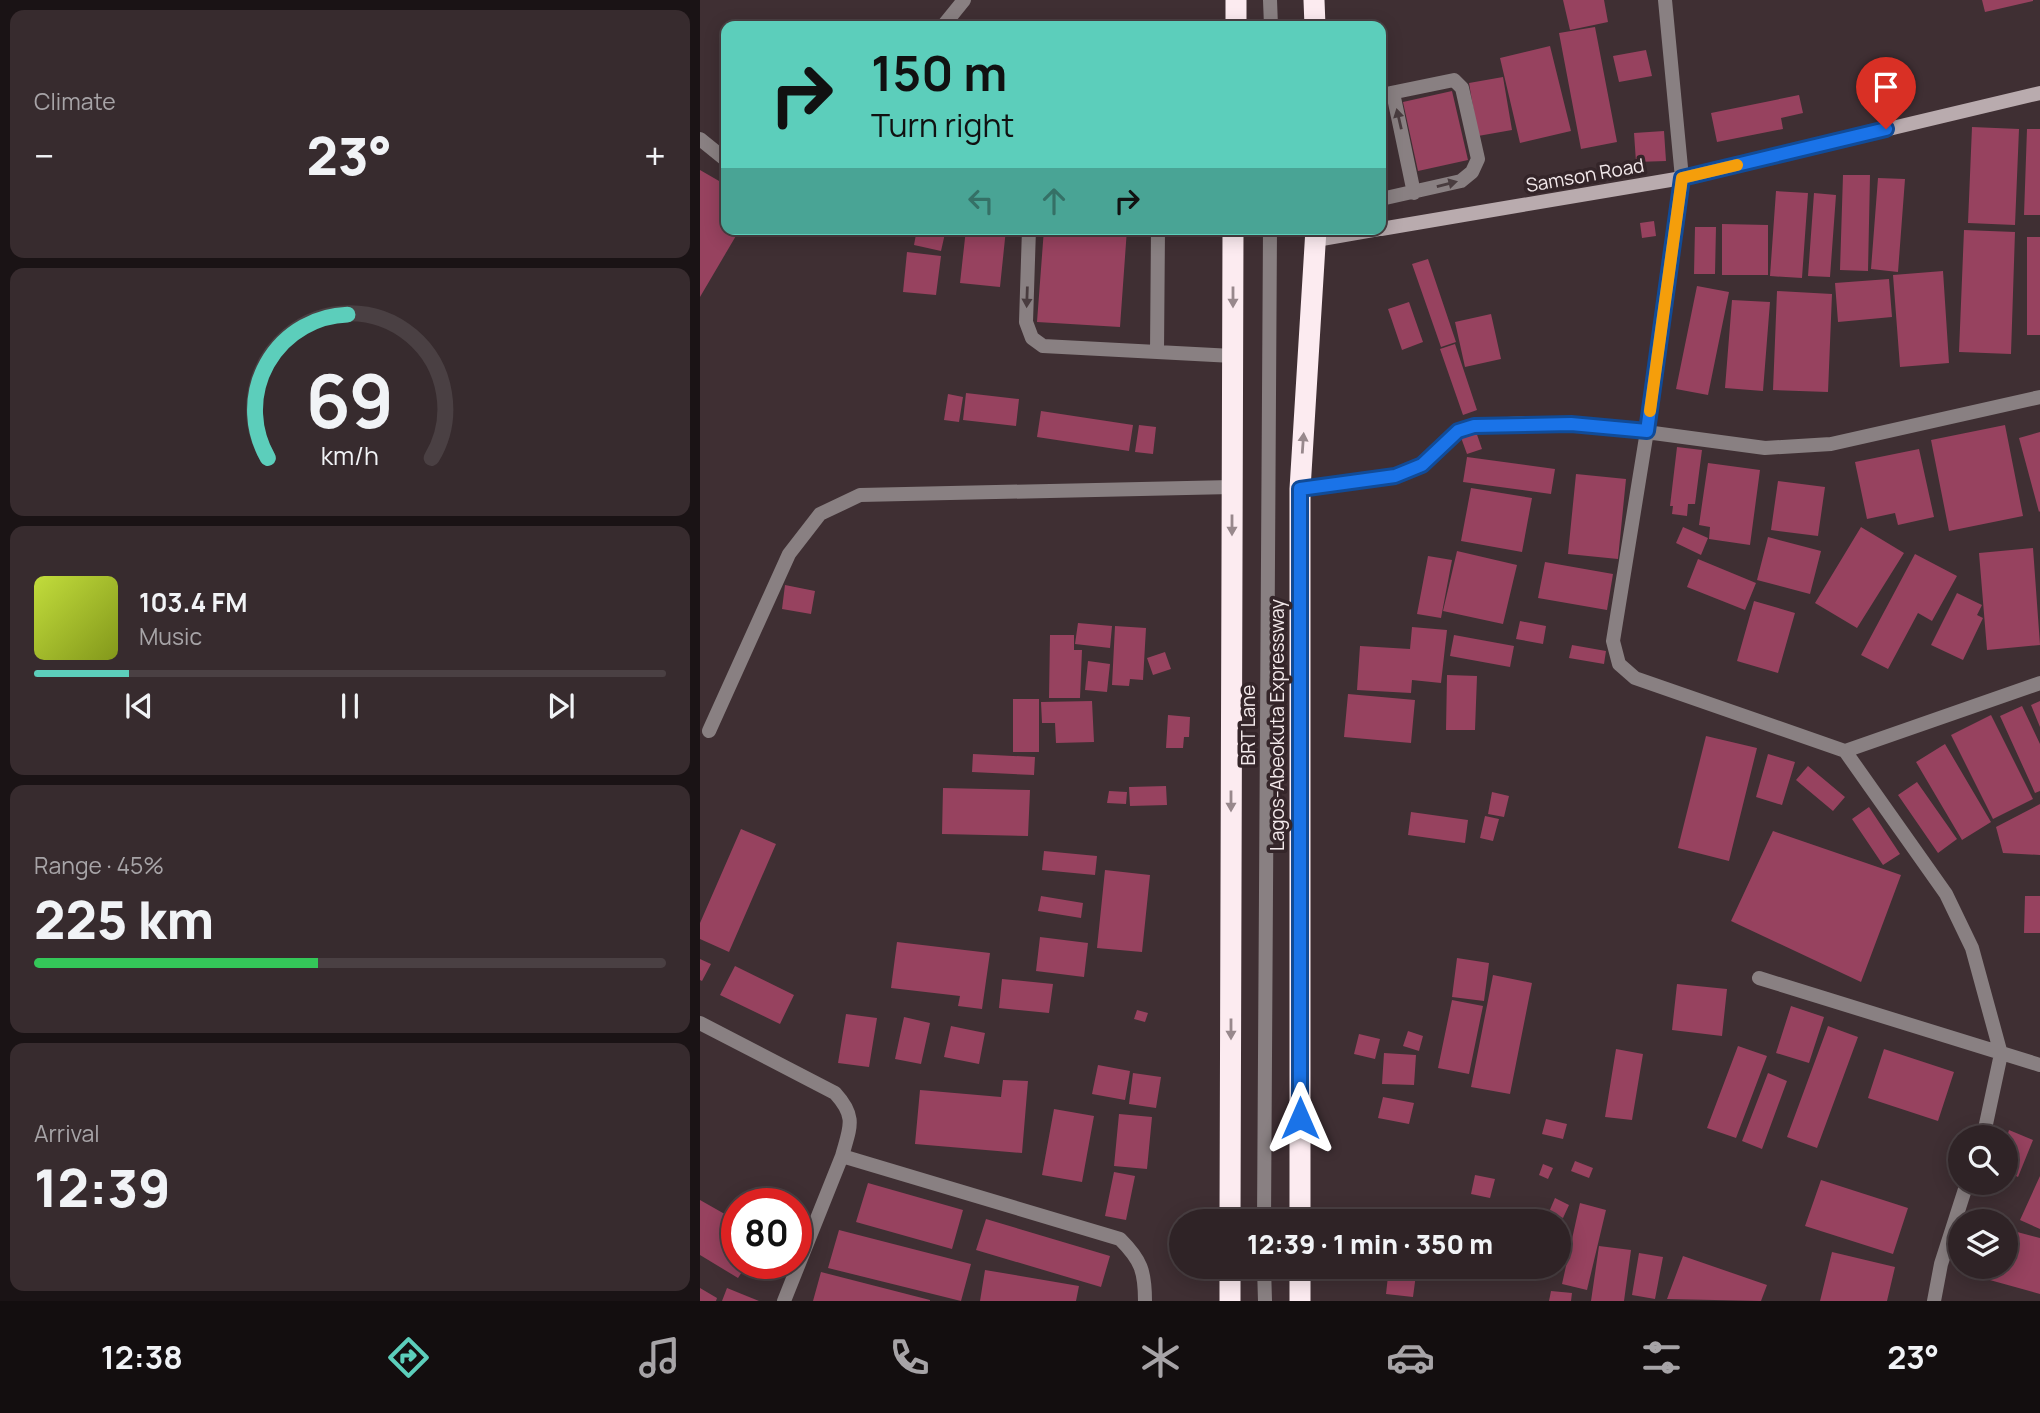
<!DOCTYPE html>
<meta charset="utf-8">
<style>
:root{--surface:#2f2326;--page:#372b2e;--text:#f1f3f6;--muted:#a7a4a7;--line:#4a4043;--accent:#5ccebb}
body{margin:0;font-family:Manrope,sans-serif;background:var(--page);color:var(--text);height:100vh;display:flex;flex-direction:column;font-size:26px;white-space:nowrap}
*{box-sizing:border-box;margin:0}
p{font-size:23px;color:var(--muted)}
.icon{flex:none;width:38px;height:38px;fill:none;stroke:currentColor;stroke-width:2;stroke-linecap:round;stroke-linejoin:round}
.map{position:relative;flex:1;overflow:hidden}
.details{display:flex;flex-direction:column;gap:10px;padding:10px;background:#1a1315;width:700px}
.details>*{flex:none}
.guide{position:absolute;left:21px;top:21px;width:665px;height:214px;border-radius:14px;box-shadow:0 4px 18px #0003,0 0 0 2px var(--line);background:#5ccebb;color:#111;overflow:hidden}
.tools{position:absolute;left:1248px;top:1125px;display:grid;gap:14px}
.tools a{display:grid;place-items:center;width:70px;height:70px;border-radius:50%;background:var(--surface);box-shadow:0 4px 18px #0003,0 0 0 2px var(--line);font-size:35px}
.speed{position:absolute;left:21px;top:1188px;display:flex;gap:14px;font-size:35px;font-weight:700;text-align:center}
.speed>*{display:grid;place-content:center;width:91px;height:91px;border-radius:50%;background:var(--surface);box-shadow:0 4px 18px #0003,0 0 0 2px var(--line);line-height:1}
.speed .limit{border:10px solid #d22;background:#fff;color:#111}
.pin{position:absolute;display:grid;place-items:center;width:60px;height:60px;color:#fff;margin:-72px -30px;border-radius:50% 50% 50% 0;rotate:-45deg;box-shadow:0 0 7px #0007}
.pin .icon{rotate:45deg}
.me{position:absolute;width:77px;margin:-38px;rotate:0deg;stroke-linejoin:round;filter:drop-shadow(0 0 5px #0008)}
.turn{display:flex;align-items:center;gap:24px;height:147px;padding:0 35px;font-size:32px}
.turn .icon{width:91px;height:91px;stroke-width:2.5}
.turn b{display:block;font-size:49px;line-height:60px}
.lanes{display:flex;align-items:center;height:66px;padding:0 35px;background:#0003;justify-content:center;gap:35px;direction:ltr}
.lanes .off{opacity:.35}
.big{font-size:52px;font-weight:800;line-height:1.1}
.details .card{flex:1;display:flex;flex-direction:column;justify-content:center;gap:10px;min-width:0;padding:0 24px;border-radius:14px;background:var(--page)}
.details .dial{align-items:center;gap:0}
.dial svg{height:182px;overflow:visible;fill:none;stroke:var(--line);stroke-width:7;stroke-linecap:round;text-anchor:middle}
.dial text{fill:var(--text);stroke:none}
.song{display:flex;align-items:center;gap:21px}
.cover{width:84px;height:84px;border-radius:10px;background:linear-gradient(135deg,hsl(70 70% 55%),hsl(70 70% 35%))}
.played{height:7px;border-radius:4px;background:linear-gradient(90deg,var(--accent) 15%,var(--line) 15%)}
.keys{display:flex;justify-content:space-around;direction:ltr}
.heat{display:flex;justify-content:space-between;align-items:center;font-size:38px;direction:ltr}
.charge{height:10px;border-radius:5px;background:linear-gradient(90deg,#34c759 45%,var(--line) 0)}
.trip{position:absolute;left:469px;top:1209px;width:402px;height:70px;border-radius:35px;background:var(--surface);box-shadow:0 4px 18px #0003,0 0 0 2px var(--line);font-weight:800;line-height:70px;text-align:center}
.tab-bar{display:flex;height:112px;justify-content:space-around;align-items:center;background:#130e0f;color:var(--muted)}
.tab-bar .icon{width:49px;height:49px}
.tab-bar .current{color:var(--accent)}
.tab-bar b{font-size:32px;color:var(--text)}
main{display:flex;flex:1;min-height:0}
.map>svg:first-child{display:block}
</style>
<main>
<section class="details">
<div class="card"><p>Climate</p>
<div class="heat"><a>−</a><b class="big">23°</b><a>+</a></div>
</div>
<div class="card dial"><svg viewBox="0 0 100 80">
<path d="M14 69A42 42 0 1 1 86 69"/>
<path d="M14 69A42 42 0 0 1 49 6" stroke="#5ccebb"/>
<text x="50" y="56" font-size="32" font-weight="700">69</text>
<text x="50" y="72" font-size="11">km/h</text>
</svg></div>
<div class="card">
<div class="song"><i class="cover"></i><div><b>103.4 FM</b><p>Music</p></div></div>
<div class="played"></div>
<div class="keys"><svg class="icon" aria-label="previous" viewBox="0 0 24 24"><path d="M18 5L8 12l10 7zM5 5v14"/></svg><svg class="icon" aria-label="pause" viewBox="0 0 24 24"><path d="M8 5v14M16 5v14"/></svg><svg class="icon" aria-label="next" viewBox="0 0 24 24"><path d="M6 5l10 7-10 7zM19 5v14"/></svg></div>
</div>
<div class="card"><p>Range · 45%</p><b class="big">225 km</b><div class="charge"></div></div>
<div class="card"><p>Arrival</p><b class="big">12:39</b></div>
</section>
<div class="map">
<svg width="1340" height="1301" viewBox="0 0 1340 1301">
<rect width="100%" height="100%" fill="#3f2f33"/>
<path fill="#97425f" d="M863,0H904L908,22L870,30Z
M1282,0H1333V1L1285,12Z
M895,27L917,142L881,149L859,33Z
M850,46L871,131L820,143L800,58Z
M946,50L952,76L919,82L913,56Z
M803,77L812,130L778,136L769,83Z
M752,91L768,160L718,171L703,102Z
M1099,95L1103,113L1081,118L1083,129L1017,142L1011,113Z
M1272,127L1319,129L1315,225L1268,223Z
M1327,129H1340V215H1324Z
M964,131L966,161L936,162L934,133Z
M0,170L26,185V229H40L0,297Z
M1143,175H1170L1168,271L1140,270Z
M1178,178L1205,179L1198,272L1171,269Z
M1076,191L1108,193L1102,278L1070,276Z
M1114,193L1136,195L1130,277L1108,276Z
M954,221L956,236L942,238L940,223Z
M1022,224L1068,225V275H1022Z
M995,227H1016L1015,274H994Z
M217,229H246L241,251L214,245Z
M266,229H306L300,287L260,283Z
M344,229H427L420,327L337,322Z
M1264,230L1315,232L1311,354L1259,352Z
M1327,237H1340V335H1327Z
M207,252L241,256L236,295L203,292Z
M728,259L756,342L741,347L712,264Z
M1243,271L1249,363L1200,367L1193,275Z
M1189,279L1192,317L1138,322L1135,283Z
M997,286L1029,292L1008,395L976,389Z
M1077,291L1132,294L1128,392L1073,390Z
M1032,300L1070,302L1063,391L1025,388Z
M709,302L723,342L702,350L688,309Z
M791,314L801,359L765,367L755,322Z
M755,344L777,410L763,415L740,349Z
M266,393L319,399L316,426L263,420Z
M248,394L263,397L259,422L244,420Z
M341,411L433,425L429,451L337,437Z
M439,425L456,427L453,454L435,452Z
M1305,425L1323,516L1249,531L1231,440Z
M774,426L782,449L767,454L759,432Z
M1340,432V511L1339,512L1319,438Z
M977,447L1002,450L995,504H988L987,516L972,514L973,506H970Z
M1219,449L1234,517L1198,525L1195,513L1167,519L1155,462Z
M767,457L855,469L851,494L763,482Z
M1008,463L1060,470L1050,545L1009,539L1010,527L999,525Z
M876,474L926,479L918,559L868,554Z
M1078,481L1125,487L1118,536L1071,530Z
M771,488L832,498L822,552L761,541Z
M983,527L1008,538L1001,555L976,543Z
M1161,527L1204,553L1157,628L1115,603Z
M1068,537L1121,551L1110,594L1057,580Z
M1333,548L1340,645L1287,650L1279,553Z
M757,551L817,565L803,624L743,611Z
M1215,554L1257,576L1232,621L1218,613L1188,669L1161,655Z
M728,556L752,560L741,618L717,614Z
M998,559L1056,583L1045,610L987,587Z
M845,562L913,574L907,610L838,598Z
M85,585L115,591L111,614L82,609Z
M1257,593L1282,605L1277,615L1283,618L1263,660L1231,645Z
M1054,601L1095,613L1078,673L1037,661Z
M820,621L846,626L843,644L816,639Z
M378,623L412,626L410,648L375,644Z
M415,626L446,628L443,680L430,679L429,686L412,685Z
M712,627L747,630L741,683L712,680L711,693L657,690L660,646L710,649Z
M350,635H374V650H382L380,698H349Z
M754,635L814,646L810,667L750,656Z
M872,645L906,651L904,664L869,658Z
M465,652L471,669L453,675L447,658Z
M388,661L410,664L407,692L385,690Z
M747,675L777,676L775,730H746Z
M648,694L715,700L711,743L644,737Z
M313,699H339V752H313Z
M392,701L394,742L356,743L355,723H342L341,702Z
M1340,701V727L1331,705Z
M1322,706L1340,744V791L1335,793L1300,716Z
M468,715L490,717L489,737H484L483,748H466Z
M1291,715L1333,799L1293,819L1251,735Z
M1006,736L1057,748L1029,861L978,848Z
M1245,744L1291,822L1262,840L1216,762Z
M273,754L335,757L334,775L272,772Z
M1068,754L1095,762L1082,805L1056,797Z
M1108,766L1145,797L1133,811L1096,780Z
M1217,782L1257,839L1238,853L1198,795Z
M466,786L467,805L430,806L429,787Z
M243,788L330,790L328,836L242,834Z
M409,791L427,792L426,804L407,803Z
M792,792L809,796L804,817L788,814Z
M1340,804V855L1303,853L1296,827Z
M1169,807L1200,854L1183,865L1152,819Z
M711,812L768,820L765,843L708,835Z
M785,816L799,819L793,841L780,838Z
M41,829L76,844L29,952L0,939V923Z
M1073,831L1201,875L1161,982L1031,921Z
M344,851L397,856L395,875L342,870Z
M405,870L450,875L442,952L397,948Z
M341,896L383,903L381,918L338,911Z
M1325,896H1340V933H1324Z
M340,937L388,943L384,977L336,971Z
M197,942L290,953L282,1009L258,1006L260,996L191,988Z
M757,958L789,963L784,1001L752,997Z
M0,959L11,964L2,981L0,980Z
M35,966L94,995L80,1024L20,995Z
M793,975L832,983L810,1094L771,1087Z
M302,979L353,984L349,1013L299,1008Z
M977,984L1027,989L1022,1036L972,1030Z
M752,1000L783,1006L769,1074L738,1068Z
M1091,1006L1124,1017L1109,1063L1076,1053Z
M437,1010L448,1013L445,1022L434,1019Z
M146,1014L177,1018L169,1067L138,1063Z
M204,1017L230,1023L221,1064L195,1059Z
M251,1026L285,1033L279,1064L244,1057Z
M1128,1026L1158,1037L1117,1148L1087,1137Z
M708,1031L723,1036L719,1051L703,1046Z
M659,1034L680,1039L675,1059L654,1054Z
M1038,1046L1067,1056L1036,1138L1007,1128Z
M916,1049L943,1054L932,1120L905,1117Z
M1184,1049L1254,1072L1238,1121L1168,1098Z
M684,1053L716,1055L714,1085L682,1084Z
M398,1065L430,1071L425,1100L392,1094Z
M433,1073L461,1077L456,1108L429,1104Z
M1068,1073L1087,1081L1062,1149L1042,1141Z
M303,1080L328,1081L322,1153L215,1144L220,1090L301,1097Z
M683,1097L714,1103L709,1124L678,1118Z
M354,1109L394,1116L382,1182L342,1175Z
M419,1114L452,1117L447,1169L414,1166Z
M846,1119L867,1124L863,1139L842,1134Z
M1309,1130L1333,1140L1318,1177L1306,1171V1140Z
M875,1161L893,1168L889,1178L871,1171Z
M843,1164L853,1168L848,1179L839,1175Z
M414,1172L435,1176L426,1220L405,1216Z
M775,1175L795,1179L790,1198L771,1194Z
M1340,1176V1229L1320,1220Z
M1121,1180L1208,1208L1193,1254L1105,1226Z
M168,1183L263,1210L252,1249L156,1222Z
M855,1198L869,1205L863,1218L849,1212Z
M0,1200L37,1221V1264H47L38,1278L0,1255Z
M880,1203L906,1210L887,1290L862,1284Z
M286,1219L410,1256L401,1287L276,1250Z
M1306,1229L1340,1238V1294L1268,1274L1270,1267H1306Z
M139,1230L271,1264L261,1301L128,1268Z
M899,1246L931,1250L924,1301H891Z
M1132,1252L1195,1267L1187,1301H1120Z
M939,1253L963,1257L955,1299L932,1295Z
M983,1256L1067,1285L1061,1301L967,1299Z
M689,1267H717L713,1297L686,1294Z
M285,1270L379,1286L376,1301H280Z
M121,1272L230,1300V1301H113Z
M0,1288L17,1298L16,1301H0Z
M27,1288L59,1301H22Z
M851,1291L872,1293L871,1301H849Z"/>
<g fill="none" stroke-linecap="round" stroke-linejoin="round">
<path stroke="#898082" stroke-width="14" d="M570,0L571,26
M693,93L714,193
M681,95L754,80L762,88L778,159L772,172L761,181L681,199
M329,229L326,322L332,338L343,346L533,356
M457,351L458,229
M9,731L89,554L120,514L160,495L532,487
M564,1222L570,229
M564,1267L565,1301"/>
<path stroke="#898082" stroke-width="14" d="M965,0L982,178L947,431L913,641L919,664L935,678L1145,751L1246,894L1272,948L1301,1054L1283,1138
M243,26L264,0
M0,139L26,160
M600,489L695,476L722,465L758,431L774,426L825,423L894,425L1065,448L1131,444L1340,397
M1145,751L1340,683
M1059,978L1340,1065
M0,1023L135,1093C157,1117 150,1127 142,1156L420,1239C441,1260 445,1271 445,1301
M84,1301L142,1156
M1234,1301L1241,1264L1267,1183"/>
<path stroke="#b9abae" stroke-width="14" d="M681,229L982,178L1340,93
M616,240L679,229"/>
<path stroke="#fcebf0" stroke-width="21" d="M614,0L615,26
M536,26V0
M530,1222L533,229
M600,1222V489L616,229
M600,1267V1301
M530,1301V1267"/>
</g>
<defs><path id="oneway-solid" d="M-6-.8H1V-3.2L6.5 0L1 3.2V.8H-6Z" transform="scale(1.75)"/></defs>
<g fill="#493c3f">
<use href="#oneway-solid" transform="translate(699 119) rotate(-103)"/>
<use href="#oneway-solid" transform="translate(747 184) rotate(-14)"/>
<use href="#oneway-solid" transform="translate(327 297) rotate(92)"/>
</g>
<g fill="#98888c">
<use href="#oneway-solid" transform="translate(533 297) rotate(90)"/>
<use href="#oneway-solid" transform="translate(603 443) rotate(-86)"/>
<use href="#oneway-solid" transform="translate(532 525) rotate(90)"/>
<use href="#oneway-solid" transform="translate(531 801) rotate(90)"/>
<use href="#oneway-solid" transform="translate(531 1029) rotate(90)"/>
</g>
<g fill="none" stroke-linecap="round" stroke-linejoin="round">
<g stroke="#114b97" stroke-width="18">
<path id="route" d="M600,1118V489L695,476L722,465L758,431L774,426L871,424L947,431L982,178L1186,129"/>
</g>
<use href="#route" stroke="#1a73e8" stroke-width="12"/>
<path stroke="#f59e0b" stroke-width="12" d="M950,411L982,178L1037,165"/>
</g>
<g text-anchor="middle" stroke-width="7" stroke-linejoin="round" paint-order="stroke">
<g font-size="19" fill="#f3e9eb" stroke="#342529">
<text transform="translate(885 175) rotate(-10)" y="7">Samson Road</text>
<text transform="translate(548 725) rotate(-90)" y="7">BRT Lane</text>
<text transform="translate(577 725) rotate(-90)" y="7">Lagos-Abeokuta Expressway</text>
</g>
</g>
</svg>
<div class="tools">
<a><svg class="icon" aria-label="search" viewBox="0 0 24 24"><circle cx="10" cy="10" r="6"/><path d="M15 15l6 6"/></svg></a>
<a><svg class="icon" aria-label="layers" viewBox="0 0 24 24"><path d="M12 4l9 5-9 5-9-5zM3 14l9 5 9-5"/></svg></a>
</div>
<div class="speed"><div class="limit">80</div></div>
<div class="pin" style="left:1186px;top:129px;background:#d93025"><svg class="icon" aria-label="arrive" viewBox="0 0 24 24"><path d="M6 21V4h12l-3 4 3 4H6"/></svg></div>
<svg class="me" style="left:600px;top:1118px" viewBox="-20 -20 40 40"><path d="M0-17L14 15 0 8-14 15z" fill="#1a73e8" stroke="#fff" stroke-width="4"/></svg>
<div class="trip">12:39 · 1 min · 350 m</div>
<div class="guide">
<div class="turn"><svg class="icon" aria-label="right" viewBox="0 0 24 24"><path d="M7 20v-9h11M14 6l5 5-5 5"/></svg><div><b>150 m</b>Turn right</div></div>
<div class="lanes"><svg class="icon off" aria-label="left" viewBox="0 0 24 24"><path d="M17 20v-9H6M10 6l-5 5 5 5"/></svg><svg class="icon off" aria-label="ahead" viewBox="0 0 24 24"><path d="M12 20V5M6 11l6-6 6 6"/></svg><svg class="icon" aria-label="right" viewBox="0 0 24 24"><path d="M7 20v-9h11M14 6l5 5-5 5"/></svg></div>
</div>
</div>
</main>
<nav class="tab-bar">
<b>12:38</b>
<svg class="icon current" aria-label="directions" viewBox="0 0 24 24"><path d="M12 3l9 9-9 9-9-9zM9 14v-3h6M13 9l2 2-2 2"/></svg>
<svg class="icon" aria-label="music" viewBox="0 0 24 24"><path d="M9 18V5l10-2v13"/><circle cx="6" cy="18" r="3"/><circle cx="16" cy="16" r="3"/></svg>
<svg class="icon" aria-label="phone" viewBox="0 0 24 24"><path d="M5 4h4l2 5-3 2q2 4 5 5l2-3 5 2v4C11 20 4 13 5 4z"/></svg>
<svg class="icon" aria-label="climate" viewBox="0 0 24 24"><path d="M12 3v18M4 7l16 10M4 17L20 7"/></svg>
<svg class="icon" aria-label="car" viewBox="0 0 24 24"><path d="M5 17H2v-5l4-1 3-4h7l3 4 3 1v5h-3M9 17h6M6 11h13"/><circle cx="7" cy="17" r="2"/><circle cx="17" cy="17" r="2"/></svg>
<svg class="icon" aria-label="filters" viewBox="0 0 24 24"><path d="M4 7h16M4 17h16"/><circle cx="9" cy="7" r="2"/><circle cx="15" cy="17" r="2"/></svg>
<b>23°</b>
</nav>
